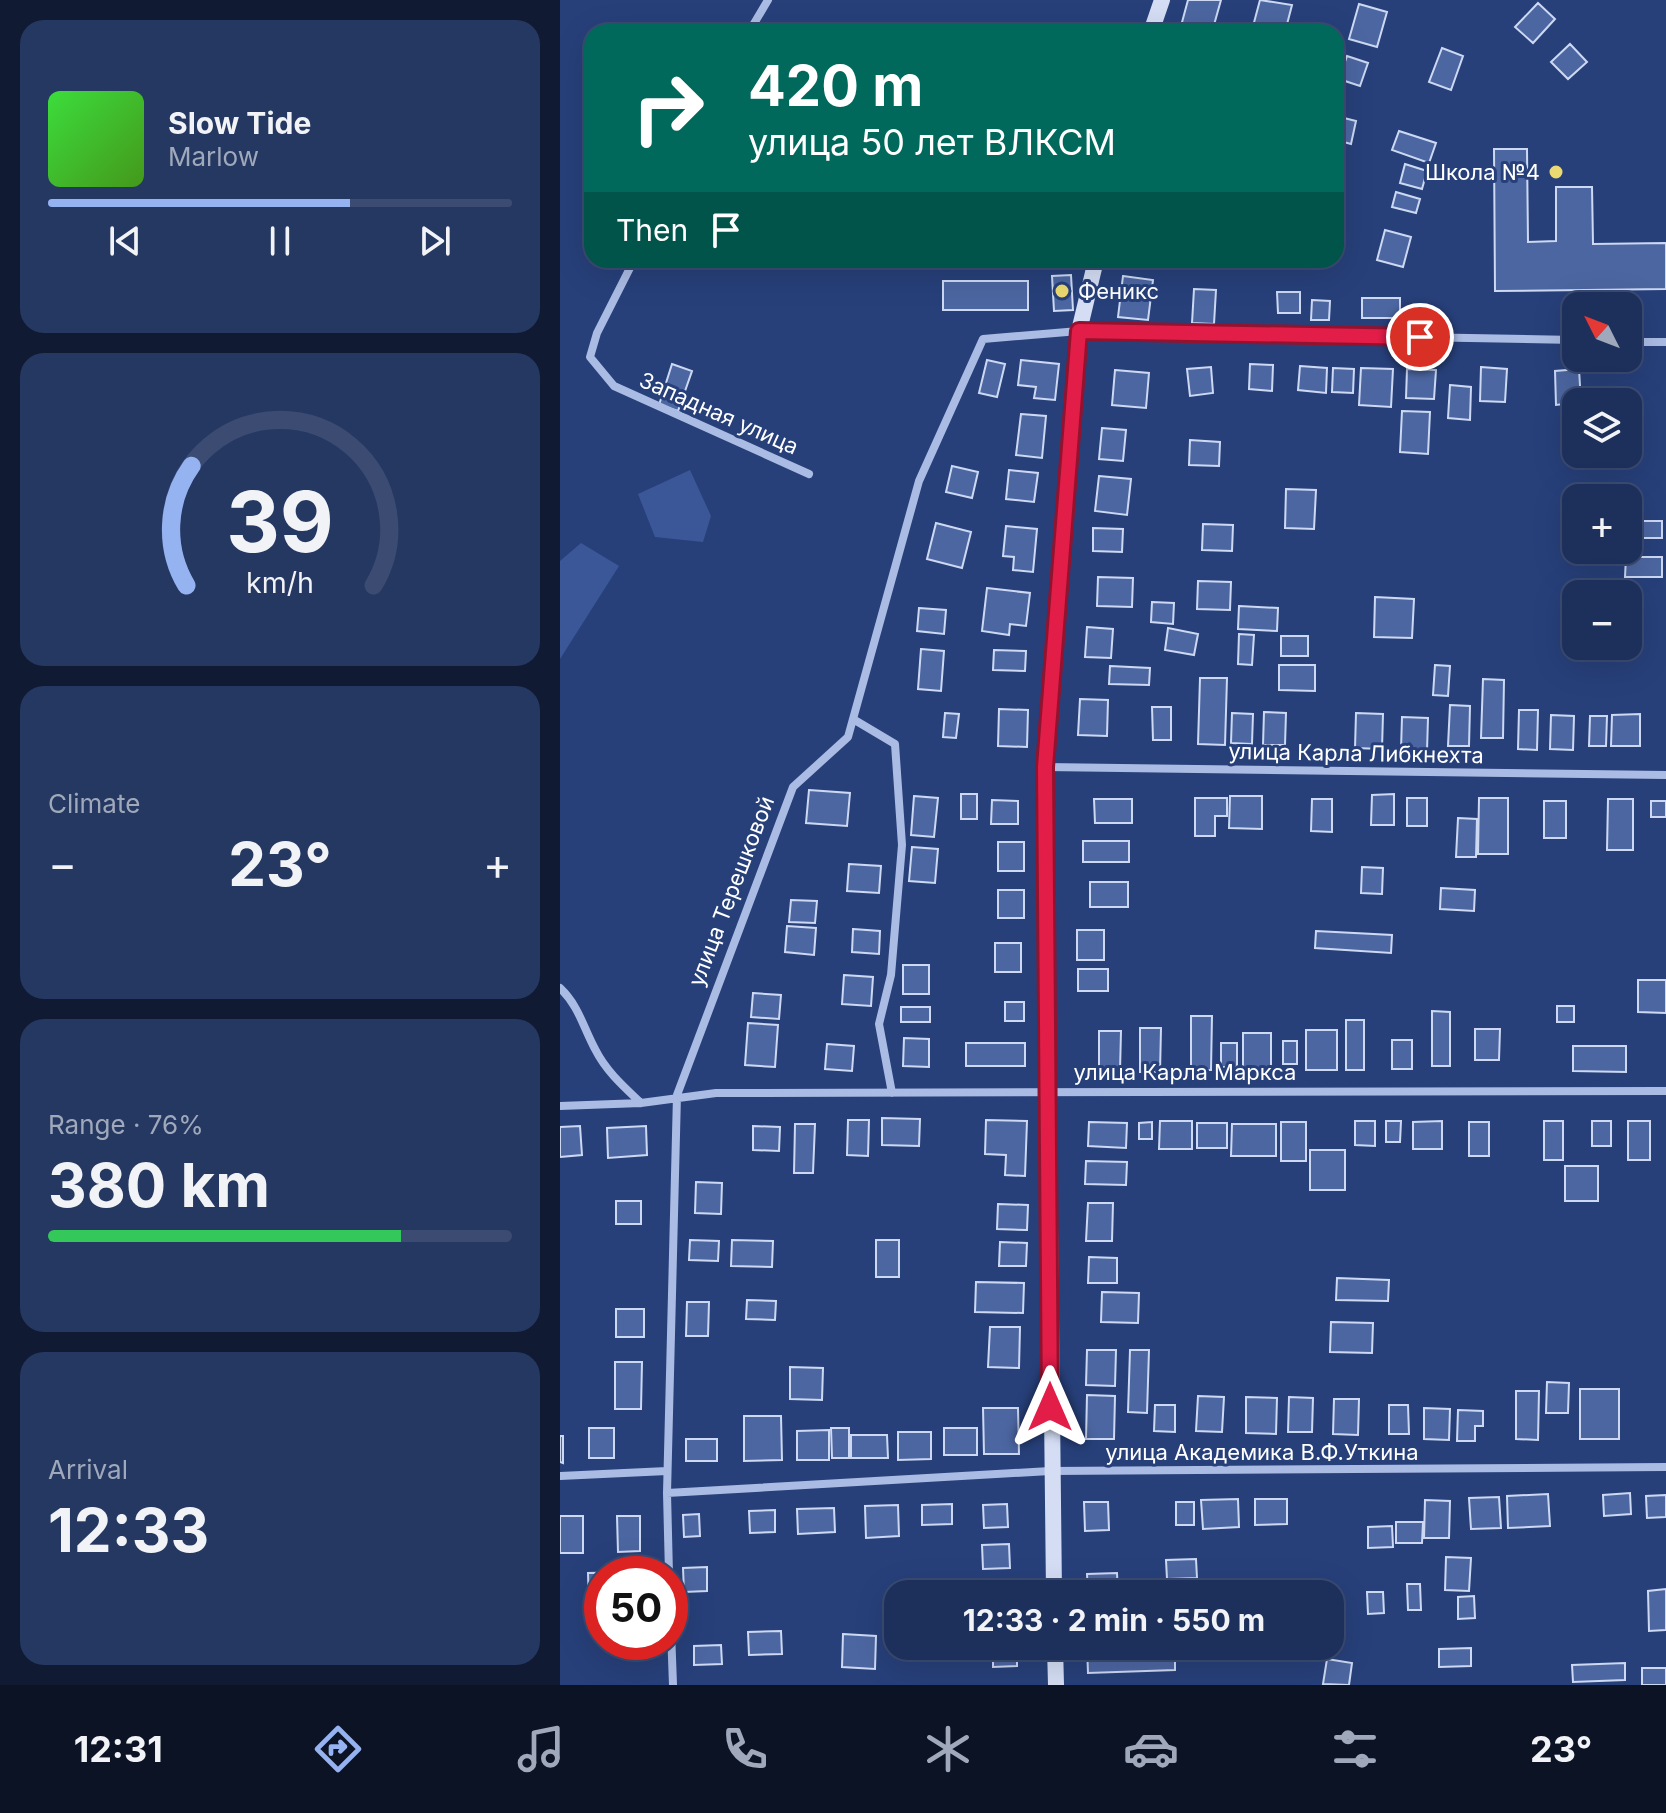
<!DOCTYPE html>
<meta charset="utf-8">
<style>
:root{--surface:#1d305c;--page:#253862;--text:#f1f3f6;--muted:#a0a9bb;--line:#3b4b72;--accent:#95b2f1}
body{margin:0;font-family:Inter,sans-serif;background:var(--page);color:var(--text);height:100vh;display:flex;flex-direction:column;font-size:30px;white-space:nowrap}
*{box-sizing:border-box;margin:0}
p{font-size:26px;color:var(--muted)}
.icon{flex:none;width:44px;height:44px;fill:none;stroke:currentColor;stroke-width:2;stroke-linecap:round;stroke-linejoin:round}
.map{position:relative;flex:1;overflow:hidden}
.sheet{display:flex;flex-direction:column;gap:20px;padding:20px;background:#101a33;width:560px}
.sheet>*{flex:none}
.hud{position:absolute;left:24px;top:24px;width:760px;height:244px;border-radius:24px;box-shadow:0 8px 32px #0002,0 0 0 2px var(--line);background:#00695c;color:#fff;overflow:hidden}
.needle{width:52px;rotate:312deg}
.buttons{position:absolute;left:1002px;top:292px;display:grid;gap:16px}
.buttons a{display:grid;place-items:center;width:80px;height:80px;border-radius:16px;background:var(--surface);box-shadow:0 8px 32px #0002,0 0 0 2px var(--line);font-size:40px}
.speed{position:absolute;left:24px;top:1556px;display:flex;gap:16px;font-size:40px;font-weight:700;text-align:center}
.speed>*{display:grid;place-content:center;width:104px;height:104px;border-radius:50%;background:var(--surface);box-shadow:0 8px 32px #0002,0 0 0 2px var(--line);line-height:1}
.speed .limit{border:12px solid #d22;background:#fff;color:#111}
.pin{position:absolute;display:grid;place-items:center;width:68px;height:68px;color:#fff;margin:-34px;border:4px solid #fff;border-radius:50%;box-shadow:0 2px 8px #0007}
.me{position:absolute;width:88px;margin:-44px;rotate:0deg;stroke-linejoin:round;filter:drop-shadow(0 0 6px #0008)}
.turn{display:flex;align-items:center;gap:28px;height:168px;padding:0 32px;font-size:36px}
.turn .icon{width:104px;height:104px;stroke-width:2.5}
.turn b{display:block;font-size:56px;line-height:68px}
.then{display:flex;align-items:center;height:76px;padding:0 32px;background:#0003;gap:16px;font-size:30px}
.big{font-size:60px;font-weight:700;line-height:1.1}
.sheet .widget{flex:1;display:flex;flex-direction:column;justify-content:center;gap:12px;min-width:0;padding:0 28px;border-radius:24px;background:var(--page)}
.sheet .dial{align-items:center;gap:0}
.dial svg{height:208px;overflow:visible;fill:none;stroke:var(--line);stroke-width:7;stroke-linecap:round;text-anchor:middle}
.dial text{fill:var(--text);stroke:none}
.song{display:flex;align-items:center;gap:24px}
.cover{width:96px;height:96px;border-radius:12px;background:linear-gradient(135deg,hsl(120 70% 55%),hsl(100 70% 35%))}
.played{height:8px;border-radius:4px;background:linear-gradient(90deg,var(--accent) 65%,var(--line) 65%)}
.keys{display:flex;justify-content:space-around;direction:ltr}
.heat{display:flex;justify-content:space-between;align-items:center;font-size:44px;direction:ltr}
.charge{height:12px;border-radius:6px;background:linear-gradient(90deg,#34c759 76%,var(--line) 0)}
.trip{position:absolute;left:324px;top:1580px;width:460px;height:80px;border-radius:24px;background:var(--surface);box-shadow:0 8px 32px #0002,0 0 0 2px var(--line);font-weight:700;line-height:80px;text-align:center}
.menu{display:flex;height:128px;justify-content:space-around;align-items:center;background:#0c1325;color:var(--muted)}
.menu .icon{width:56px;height:56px}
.menu .on{color:var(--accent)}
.menu b{font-size:36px;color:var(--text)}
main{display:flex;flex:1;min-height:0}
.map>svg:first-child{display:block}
</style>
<main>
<section class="sheet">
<div class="widget">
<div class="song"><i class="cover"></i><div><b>Slow Tide</b><p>Marlow</p></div></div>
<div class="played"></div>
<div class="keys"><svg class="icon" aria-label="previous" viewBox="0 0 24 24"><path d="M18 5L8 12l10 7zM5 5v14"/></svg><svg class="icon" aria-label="pause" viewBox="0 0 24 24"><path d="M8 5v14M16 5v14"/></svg><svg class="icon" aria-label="next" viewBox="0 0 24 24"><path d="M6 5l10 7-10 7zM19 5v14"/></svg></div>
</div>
<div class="widget dial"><svg viewBox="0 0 100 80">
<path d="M14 69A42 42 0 1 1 86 69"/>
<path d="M14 69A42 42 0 0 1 16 23" stroke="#95b2f1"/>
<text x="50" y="56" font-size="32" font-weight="700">39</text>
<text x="50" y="72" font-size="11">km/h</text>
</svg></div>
<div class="widget"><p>Climate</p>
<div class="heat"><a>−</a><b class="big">23°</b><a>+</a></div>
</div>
<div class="widget"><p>Range · 76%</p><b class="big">380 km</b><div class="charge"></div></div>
<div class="widget"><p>Arrival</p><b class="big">12:33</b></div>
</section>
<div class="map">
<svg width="1106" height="1685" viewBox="0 0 1106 1685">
<rect width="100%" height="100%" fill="#27407a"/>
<path fill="#3b5798" d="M130,470L151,516L143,542L95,537L78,494Z
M21,543L59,566L0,659V561Z"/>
<path fill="#4c66a1" stroke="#cdd9f3" stroke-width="2" d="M628,0H661L652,32L621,26Z
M700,0L732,5L725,32L692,30Z
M978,3L995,19L973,43L955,27Z
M799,4L827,12L817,47L789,39Z
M1010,44L1027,62L1008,79L991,62Z
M882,48L903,56L891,90L869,82Z
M787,56L808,63L800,86L779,79Z
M776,116L796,121L791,144L776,140Z
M839,131L876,143L869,163L832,150Z
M934,149H967L968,242L996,241V187H1032L1033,244L1106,243V289L935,291Z
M845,164L867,171L862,189L840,183Z
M836,192L860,199L856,213L832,207Z
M825,230L851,237L843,267L817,260Z
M656,260H680L678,266Z
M511,275L513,310L494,311L492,276Z
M563,276L593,280L588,320L558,317Z
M383,281H468V310H383Z
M634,289L656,290L654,324L632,323Z
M717,292H740V313H718Z
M802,298H840V318H802Z
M752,300L770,301L769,320H751Z
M427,360L445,364L437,397L419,393Z
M461,360L499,364L495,400L474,398L476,387L458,385Z
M112,364L132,371L118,411L99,405Z
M690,364L713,365L712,391L689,389Z
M740,366L767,368L766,393L738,390Z
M651,367L653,393L630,396L627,369Z
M921,367L947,369L945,402L920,401Z
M773,368L794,369L793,393L772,392Z
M801,368L833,369L831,407L799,405Z
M847,369L876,370L874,399L846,398Z
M1019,369L1021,402L996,405L995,371Z
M555,370L589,373L586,408L552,405Z
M890,385L911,387L910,420L888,418Z
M842,411L870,412L868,454L840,452Z
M461,414L486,416L482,458L456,455Z
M542,428L566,430L563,461L539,459Z
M630,440L660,442L659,466L629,465Z
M392,466L418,472L412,498L386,492Z
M449,470L478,473L474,502L446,499Z
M539,476L571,479L567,515L535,511Z
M726,489L756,490L754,529L725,528Z
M1068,521H1102V538H1068Z
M376,523L411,532L402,568L367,559Z
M643,524L673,525L672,551L642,550Z
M446,526L477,529L473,572L453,570L454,557L443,556Z
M533,528L563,529L562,552L533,551Z
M1066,557H1102V577H1065Z
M538,577L573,578L572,607L537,606Z
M638,581L671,582L670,610L637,609Z
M427,588L470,593L466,626L450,624L449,635L422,631Z
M815,597L854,599L852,638L814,637Z
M592,602L614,603L613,624L591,622Z
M679,606L718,608L717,631L678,629Z
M359,608L386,610L384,634L357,631Z
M527,627L553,629L551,658L525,657Z
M608,628L638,634L634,655L605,650Z
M679,634L694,635L692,665L678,664Z
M721,636H748V656H721Z
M361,649L384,651L381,691L358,689Z
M434,650L466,651L465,671L433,670Z
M719,665H755V691L719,690Z
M875,665L890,666L888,696L873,695Z
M550,666L590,668L589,685L549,684Z
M640,678H667L665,745L638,744Z
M923,679L944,680L943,738H921Z
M520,699L548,700L547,736L518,735Z
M890,705L910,706L909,746H888Z
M592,707H611V740H593Z
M439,709L468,710L467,747L438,746Z
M959,710H978L977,750L958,749Z
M704,712L726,713L725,745H703Z
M385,713L399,714L396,738L383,737Z
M672,713L693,714L692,744L671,743Z
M796,713L823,714L822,749L795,748Z
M1080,714V746H1051L1052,715Z
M991,715L1014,716L1013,750L990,749Z
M1030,716H1047L1046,746H1029Z
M842,717L868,718L867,751L841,750Z
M249,790L290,793L287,826L246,823Z
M401,794H417V819H401Z
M834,794V825H811L812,795Z
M354,796L378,798L374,837L351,835Z
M670,796H702V829L669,828Z
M635,798H667V816H655V836H635Z
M847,798H867V826H847Z
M919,798H948V854H918Z
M534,799H572V823H535Z
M752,799H772V832L751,831Z
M1048,799H1073V850H1047Z
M432,800L458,801V824H431Z
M984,801H1006V838H984Z
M1091,801H1106V817H1091Z
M898,818L917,819L916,857H896Z
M523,841H569V862H523Z
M438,842H464V871H438Z
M352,847L378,849L375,883L349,881Z
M289,864L321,866L319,893L287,891Z
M802,867L823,868L822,894L801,893Z
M530,882H568V907H530Z
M881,888L915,890L914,911L880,909Z
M438,890H464V918H438Z
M231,900L257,901L255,923L229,922Z
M227,926L256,928L254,955L225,952Z
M293,929L320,931L319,954L292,952Z
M517,930H544V960H517Z
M756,931L832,935L831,953L755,948Z
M435,943H461V972H435Z
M343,965H369V994H343Z
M518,969H548V991H518Z
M284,975L313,977L311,1006L282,1004Z
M1078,980H1106V1013L1078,1012Z
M193,993L221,995L219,1019L191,1017Z
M445,1002H464V1021H445Z
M997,1006H1014V1022H997Z
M341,1007H370V1022H341Z
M872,1011L890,1012V1066H872Z
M631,1016H652L651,1070H631Z
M786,1020H804V1070H786Z
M188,1023L218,1025L215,1067L185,1065Z
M580,1028H601L600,1072H580Z
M915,1029H940L939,1060H915Z
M746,1030H777V1070H746Z
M539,1031H561L560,1071H539Z
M683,1033H711V1071H683Z
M344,1038L369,1039V1067L343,1066Z
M832,1040H852V1069H832Z
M723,1041H737V1064H723Z
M406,1043H465V1066H406Z
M661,1043H677V1067H661Z
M267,1044L294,1046L292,1071L265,1069Z
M1013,1046H1066V1072L1013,1071Z
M322,1118L360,1119L359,1146L322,1145Z
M288,1120H309L308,1156L287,1155Z
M426,1120L467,1121L465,1176L445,1175L446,1155L425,1154Z
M600,1121H632V1149H599Z
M795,1121H815V1146L795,1145Z
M826,1121H841L840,1142H826Z
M882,1121V1149H853V1122Z
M984,1121H1003V1160H984Z
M1032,1121H1051V1146H1032Z
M1068,1121H1090V1160H1068Z
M529,1122L567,1123L566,1148L528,1146Z
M592,1122V1139H579V1123Z
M721,1122H746V1161H721Z
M909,1122H929V1156H909Z
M637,1123H667V1148H637Z
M235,1124H255L253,1173H234Z
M672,1124H716V1156H671Z
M20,1126L22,1155L0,1157V1127Z
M86,1126L87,1155L48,1158L47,1128Z
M193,1126L220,1127L219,1151L193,1150Z
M750,1150H785V1190H750Z
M526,1161L567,1162L566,1185L525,1184Z
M1005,1166H1038V1201H1005Z
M136,1182L162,1183L161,1214L135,1213Z
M56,1201H81V1224H56Z
M528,1203H553L552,1241H526Z
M438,1204L468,1205L467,1230L437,1229Z
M130,1240L159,1241L158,1261L129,1260Z
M172,1240L213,1241L212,1267L171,1266Z
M316,1240H339V1277H316Z
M440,1242L467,1243L466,1266H439Z
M529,1257L557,1258V1283H528Z
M777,1278L829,1280L828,1301L776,1300Z
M416,1282L464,1283L463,1313L415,1312Z
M542,1292L579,1293L578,1323L541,1322Z
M187,1300L216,1301L215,1320L186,1319Z
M127,1302H149L148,1336H126Z
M56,1309H84V1337H56Z
M771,1322L813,1323L812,1353L770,1352Z
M430,1327H460L459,1368L428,1367Z
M527,1350H556L555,1386L526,1385Z
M570,1350H589L587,1413L568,1412Z
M55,1362H82L81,1409H55Z
M230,1367L263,1368L262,1400L230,1399Z
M987,1382L1009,1383L1008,1413H986Z
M1020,1389H1059V1439H1020Z
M956,1391H979L978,1440L956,1439Z
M527,1395L555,1396L554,1439H526Z
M638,1396L664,1397L662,1432L636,1431Z
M686,1397L717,1398L716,1434L686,1433Z
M729,1397L753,1398L752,1432H728Z
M774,1399H799L798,1435L773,1434Z
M595,1405H615V1432L594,1431Z
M829,1405H848L849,1434H829Z
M423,1408H458L459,1454H424Z
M864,1408L890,1409L889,1440L864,1439Z
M898,1410L923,1411V1426H915V1441H897Z
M184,1416H221L222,1460L184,1461Z
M29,1428H54V1458H29Z
M271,1428H289V1458H272Z
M384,1428H417V1455H384Z
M269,1430V1460H237V1431Z
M338,1432H371V1459L338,1460Z
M291,1435H327L328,1458H291Z
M0,1436H3V1463L0,1462Z
M126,1439H157V1461H126Z
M1070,1493L1071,1514L1044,1516L1043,1495Z
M988,1494L990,1526L948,1528L947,1496Z
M1106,1495V1517L1087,1518L1086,1496Z
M939,1497L941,1528L911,1529L909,1498Z
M678,1499L679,1527L643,1529L641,1500Z
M695,1499H727V1524L695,1525Z
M865,1500L890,1501L889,1538H864Z
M524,1502H548L549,1530L525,1531Z
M616,1502H634V1525H616Z
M392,1504V1524L362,1525V1505Z
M447,1504L448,1527L424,1528L423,1505Z
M338,1505L339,1536L306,1538L305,1506Z
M274,1508L275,1532L238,1534L237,1509Z
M215,1510V1532L190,1533L189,1511Z
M139,1514L140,1536L124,1537L123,1515Z
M0,1516H23V1553H0Z
M57,1516H80V1551L58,1552Z
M836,1522H863L862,1543H836Z
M832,1526L833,1547L808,1548V1527Z
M449,1544L450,1568L423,1569L422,1545Z
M886,1557L911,1558L909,1591L885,1590Z
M636,1559L637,1578L607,1579L606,1560Z
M147,1567V1591L124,1592L123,1568Z
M74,1572L42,1574V1608H29L28,1573Z
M557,1573L558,1594H528L527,1574Z
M847,1584H860L861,1610H848Z
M1106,1589V1630L1089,1631L1088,1591Z
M807,1592H823L824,1613L808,1614Z
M914,1596L915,1618L898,1619V1597Z
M221,1631L222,1654L189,1655L188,1632Z
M283,1634L316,1636L315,1669L282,1667Z
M161,1645L162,1664L134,1665V1646Z
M433,1646H457V1666L433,1667Z
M527,1646H615V1670L528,1673Z
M911,1648V1666L879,1667V1649Z
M767,1659L792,1663L789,1685L763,1684Z
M1065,1663V1680L1013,1682L1012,1665Z
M1082,1668H1106V1685H1082Z"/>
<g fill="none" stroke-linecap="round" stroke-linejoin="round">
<path stroke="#abbce4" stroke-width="8" d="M189,32L208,0
M74,260L37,333L30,357L54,386L249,474
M1068,342H1106
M293,719L335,744L342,845L331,975L319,1024L332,1093
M485,767L1106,775
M0,988C19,1006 23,1027 35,1049C46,1071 63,1086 81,1103
M0,1106L81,1103L156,1093L1106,1091
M0,1476L107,1471
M107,1493L490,1471L1106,1467
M109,1574L107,1493L117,1095L233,787L288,737L359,481L423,339L519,331L1016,340
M110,1603L113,1685"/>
<path stroke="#d4ddf4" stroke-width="16" d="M591,32L602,0
M494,1594L485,767L519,331L536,260
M495,1646L496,1685"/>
</g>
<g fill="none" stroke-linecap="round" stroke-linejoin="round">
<g stroke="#92132f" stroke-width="20">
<path id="route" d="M490,1407L485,767L519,331L860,337"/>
</g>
<use href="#route" stroke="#e11d48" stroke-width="14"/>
</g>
<g fill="#ebda71" stroke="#27407a" stroke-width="3">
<circle cx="996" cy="172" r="8"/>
<circle cx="502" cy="291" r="8"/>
</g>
<g text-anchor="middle" stroke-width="6" stroke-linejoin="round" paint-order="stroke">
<g font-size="22" fill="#fff" stroke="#27407a" text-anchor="end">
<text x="980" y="180">Школа №4</text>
<text x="518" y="299" text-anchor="start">Феникс</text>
</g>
<g font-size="22" fill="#fff" stroke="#27407a">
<text transform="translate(159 413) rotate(24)" y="8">Западная улица</text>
<text transform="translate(796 753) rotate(1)" y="8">улица Карла Либкнехта</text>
<text transform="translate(171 891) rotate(-69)" y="8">улица Терешковой</text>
<text x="625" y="1080">улица Карла Маркса</text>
<text x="702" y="1460">улица Академика В.Ф.Уткина</text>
</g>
</g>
</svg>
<div class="buttons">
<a><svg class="needle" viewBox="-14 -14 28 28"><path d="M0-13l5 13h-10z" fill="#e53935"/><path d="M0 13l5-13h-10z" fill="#a0a9bb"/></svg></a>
<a><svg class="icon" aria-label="layers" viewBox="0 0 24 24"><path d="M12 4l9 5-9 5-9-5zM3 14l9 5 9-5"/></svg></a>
<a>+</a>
<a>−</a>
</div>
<div class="speed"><div class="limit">50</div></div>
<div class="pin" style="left:860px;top:337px;background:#d93025"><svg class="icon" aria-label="arrive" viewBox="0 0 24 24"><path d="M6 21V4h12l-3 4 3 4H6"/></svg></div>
<svg class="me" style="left:490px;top:1407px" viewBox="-20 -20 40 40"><path d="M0-17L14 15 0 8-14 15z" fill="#e11d48" stroke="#fff" stroke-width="4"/></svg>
<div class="trip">12:33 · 2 min · 550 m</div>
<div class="hud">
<div class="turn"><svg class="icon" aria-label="right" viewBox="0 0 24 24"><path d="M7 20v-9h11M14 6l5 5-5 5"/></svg><div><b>420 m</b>улица 50 лет ВЛКСМ</div></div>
<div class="then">Then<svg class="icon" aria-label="arrive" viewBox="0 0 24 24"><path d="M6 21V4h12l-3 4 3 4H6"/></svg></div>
</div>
</div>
</main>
<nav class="menu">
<b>12:31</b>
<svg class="icon on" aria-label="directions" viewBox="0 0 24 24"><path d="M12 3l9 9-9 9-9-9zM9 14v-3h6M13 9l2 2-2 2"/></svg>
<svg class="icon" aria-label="music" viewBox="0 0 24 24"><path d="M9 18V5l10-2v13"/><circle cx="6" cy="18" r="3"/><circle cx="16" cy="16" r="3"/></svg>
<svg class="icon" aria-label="phone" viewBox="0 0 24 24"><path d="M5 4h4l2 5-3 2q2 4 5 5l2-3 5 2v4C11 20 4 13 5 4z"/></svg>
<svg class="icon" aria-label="climate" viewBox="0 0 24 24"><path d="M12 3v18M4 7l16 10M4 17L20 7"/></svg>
<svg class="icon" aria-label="car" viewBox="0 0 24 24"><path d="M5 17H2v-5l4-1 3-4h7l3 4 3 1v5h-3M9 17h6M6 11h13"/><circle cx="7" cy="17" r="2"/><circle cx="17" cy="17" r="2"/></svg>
<svg class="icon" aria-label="filters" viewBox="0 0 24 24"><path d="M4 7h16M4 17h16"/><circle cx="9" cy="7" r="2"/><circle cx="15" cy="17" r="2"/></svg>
<b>23°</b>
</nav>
